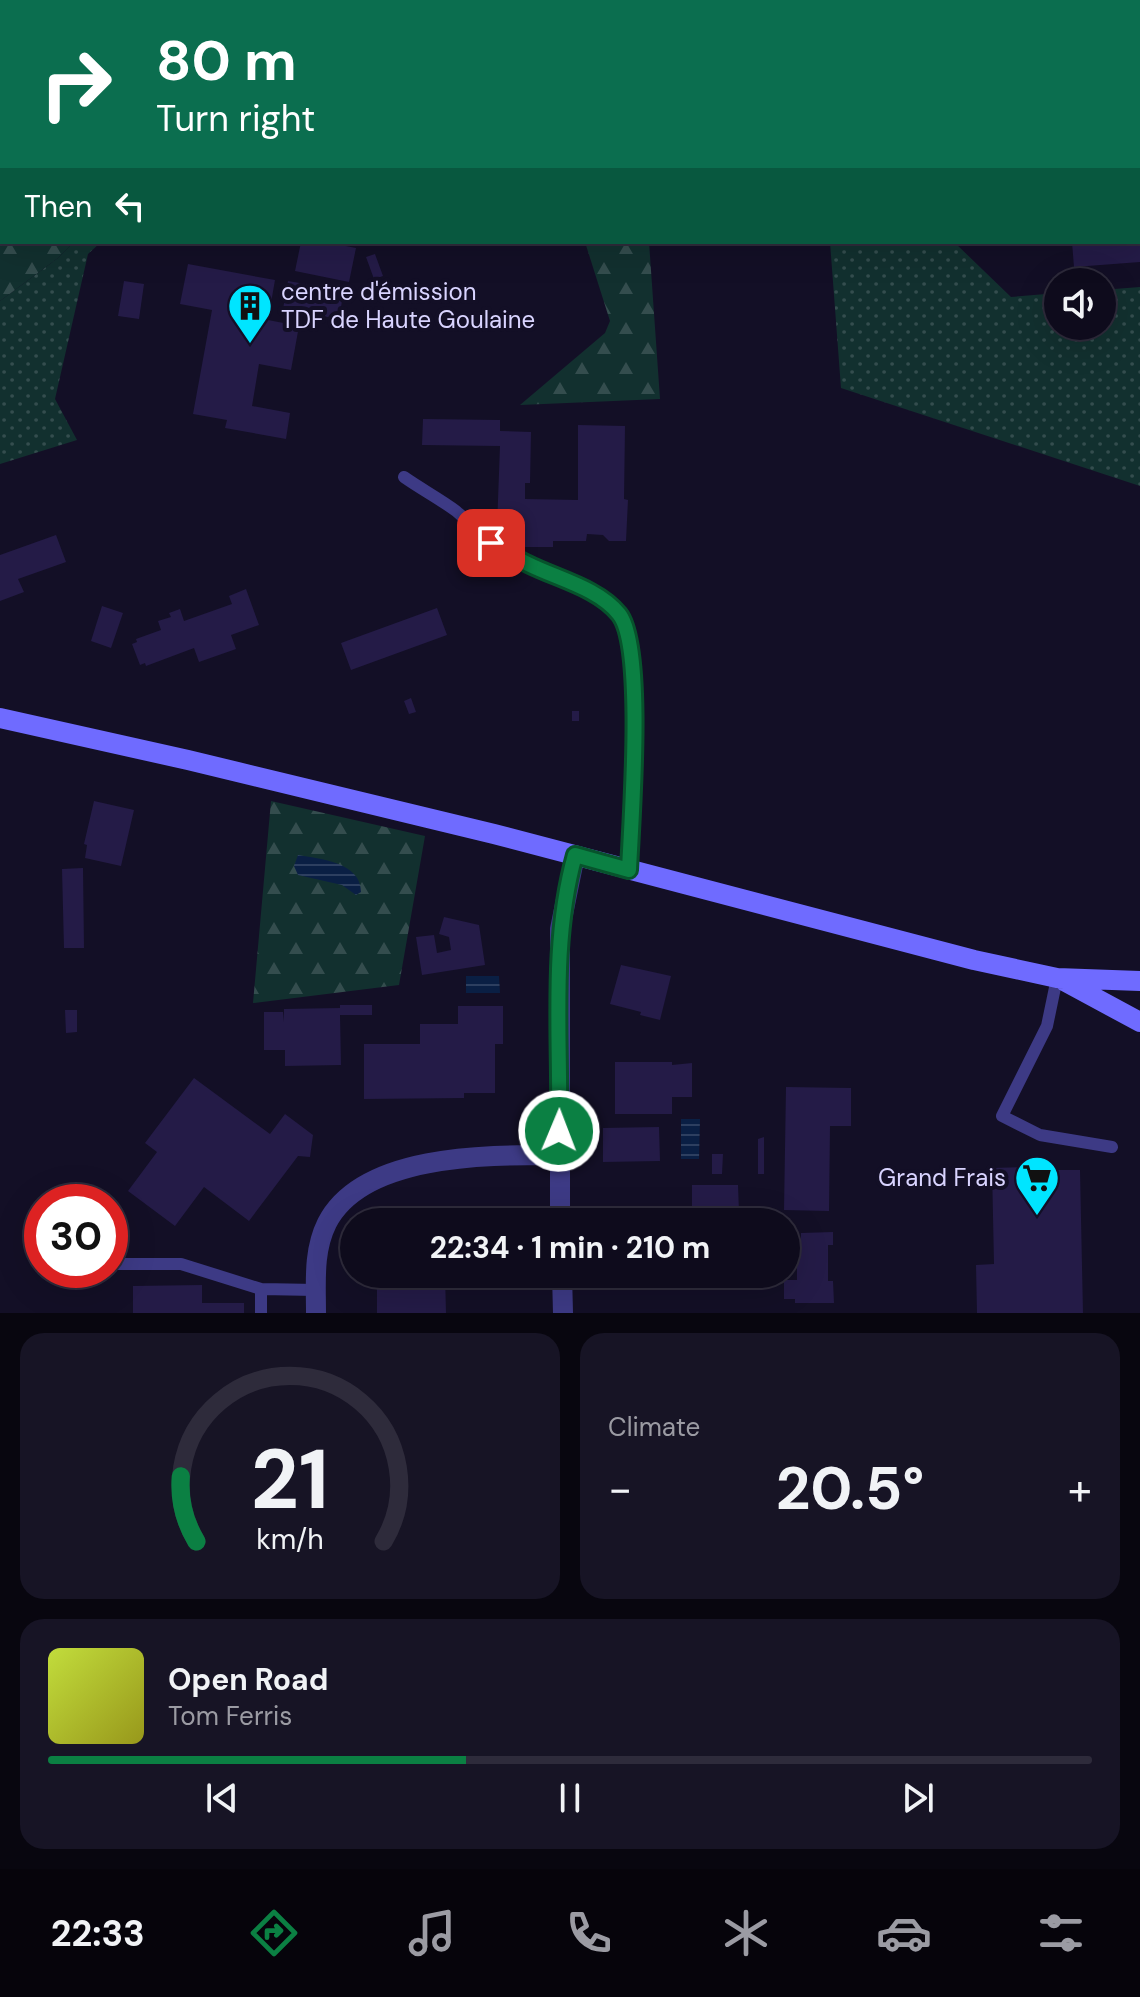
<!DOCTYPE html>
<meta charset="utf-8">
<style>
:root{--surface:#0e0b1c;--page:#171425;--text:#f1f3f6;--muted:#9b9ba3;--line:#2e2b3b;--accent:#0b8043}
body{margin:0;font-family:"DM Sans",sans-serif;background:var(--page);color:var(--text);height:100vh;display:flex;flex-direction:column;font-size:30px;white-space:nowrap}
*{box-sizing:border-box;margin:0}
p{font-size:26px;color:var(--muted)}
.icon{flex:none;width:44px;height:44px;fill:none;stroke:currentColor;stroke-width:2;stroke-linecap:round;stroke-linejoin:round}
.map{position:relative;height:1313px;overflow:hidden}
.side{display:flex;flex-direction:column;gap:20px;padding:20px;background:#08060f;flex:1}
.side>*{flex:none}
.banner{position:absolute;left:0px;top:0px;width:1140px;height:244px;box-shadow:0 8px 32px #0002,0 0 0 2px var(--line);background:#0b6e4f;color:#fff;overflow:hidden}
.fabs{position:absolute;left:1044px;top:268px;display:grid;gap:16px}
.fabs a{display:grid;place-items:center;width:72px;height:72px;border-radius:50%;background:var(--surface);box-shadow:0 8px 32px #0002,0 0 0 2px var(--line);font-size:40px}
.speed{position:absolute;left:24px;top:1184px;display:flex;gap:16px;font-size:40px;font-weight:700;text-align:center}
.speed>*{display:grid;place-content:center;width:104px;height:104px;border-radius:50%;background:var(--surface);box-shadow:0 8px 32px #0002,0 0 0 2px var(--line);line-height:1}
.speed .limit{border:12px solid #d22;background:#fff;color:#111}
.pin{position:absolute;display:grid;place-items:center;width:68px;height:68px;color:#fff;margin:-34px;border-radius:16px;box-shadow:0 4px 12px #0006}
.me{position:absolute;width:88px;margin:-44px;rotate:1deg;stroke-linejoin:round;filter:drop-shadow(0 0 6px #0008)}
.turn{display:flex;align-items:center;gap:28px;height:168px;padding:0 24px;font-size:36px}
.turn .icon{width:104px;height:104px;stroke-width:2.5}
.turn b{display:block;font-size:56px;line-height:68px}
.then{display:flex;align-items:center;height:76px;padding:0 24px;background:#0003;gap:16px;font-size:30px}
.big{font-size:60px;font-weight:700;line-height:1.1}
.side .tile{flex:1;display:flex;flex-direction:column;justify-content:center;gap:12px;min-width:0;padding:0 28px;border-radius:24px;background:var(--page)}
.side .dial{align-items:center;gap:0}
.dial svg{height:208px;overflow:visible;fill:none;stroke:var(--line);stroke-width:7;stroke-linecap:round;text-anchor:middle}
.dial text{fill:var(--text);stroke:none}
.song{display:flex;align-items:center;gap:24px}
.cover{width:96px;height:96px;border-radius:12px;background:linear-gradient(135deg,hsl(70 70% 55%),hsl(60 70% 35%))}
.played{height:8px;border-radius:4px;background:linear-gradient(90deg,var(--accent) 40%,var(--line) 40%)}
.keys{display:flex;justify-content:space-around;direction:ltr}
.heat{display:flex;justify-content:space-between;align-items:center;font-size:44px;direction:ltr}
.side .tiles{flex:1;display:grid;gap:20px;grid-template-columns:1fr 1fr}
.tile:last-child{grid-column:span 2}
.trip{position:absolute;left:340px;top:1208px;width:460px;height:80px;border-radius:40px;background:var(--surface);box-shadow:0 8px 32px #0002,0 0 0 2px var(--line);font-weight:700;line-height:80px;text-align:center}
.tabs{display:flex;height:128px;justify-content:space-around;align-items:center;background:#06040b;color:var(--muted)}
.tabs .icon{width:56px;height:56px}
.tabs .current{color:var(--accent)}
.tabs b{font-size:36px;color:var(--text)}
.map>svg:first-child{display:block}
</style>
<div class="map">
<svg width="1140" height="1313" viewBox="0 0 1140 1313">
<defs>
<pattern id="grass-dots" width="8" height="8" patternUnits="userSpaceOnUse" patternTransform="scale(2)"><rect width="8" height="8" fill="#12302f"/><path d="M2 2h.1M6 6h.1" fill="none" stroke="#344d4e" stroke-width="1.8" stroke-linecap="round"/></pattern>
<pattern id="forest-firs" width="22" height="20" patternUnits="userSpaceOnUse" patternTransform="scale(2)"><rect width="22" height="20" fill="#12302f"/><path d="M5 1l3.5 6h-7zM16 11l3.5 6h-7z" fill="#344d4e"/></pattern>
<pattern id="water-rules" width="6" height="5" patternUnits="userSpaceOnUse" patternTransform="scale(2)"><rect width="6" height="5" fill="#0a1f44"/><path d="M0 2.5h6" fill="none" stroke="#2d3f60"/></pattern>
</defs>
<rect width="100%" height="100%" fill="#130f26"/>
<path fill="url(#grass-dots)" d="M74,242H101L88,254L55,399L77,440L0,464V301L58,258Z
M830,242H954L1011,297L1058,293V326H1102V290L1140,287V486L841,388Z"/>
<path fill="url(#forest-firs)" d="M0,0H170L2,2V242H74L58,258L0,301Z
M231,0H634V2H231Z
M585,242H649L660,399L520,405L605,333L610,321Z
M271,801L425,836L399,985L253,1003Z"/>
<path fill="url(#water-rules)" d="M298,855C320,859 361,862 361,892L356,895L342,885L298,875L294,866Z
M466,976H499L500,993H466Z
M681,1119H700L699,1159H681Z"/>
<path fill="#241b47" d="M301,242H325L356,248L349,282L295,271Z
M1072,242H1140V262L1074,267Z
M375,254L383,276L374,279L366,257Z
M188,264L275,280L268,320L299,326L291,370L259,364L252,406L290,413L286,439L225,428L227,420L193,414L212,310L180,304Z
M124,281L144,284L139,319L118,316Z
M288,281L317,286L315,296L342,301L339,319L283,309Z
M423,419L500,420V431L531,432L530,483H525V499L578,500V425L625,426L624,499L628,500L626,541H609L603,535L587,534L586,541H553V547H525V523H518V527H497L500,446L422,445Z
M56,535L66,562L18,579L24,592L0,601V555Z
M246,589L259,625L231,635L236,649L199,662L194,648L146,666L145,663L140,665L132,644L137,642L136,639L161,630L158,621L171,617L169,613L180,609L184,621L232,604L229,596Z
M102,606L123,613L111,648L91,641Z
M437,608L447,635L351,670L341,643Z
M411,698L416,712L409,714L404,701Z
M572,711H579V721H572Z
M94,801L134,810L121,866L85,858L87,845L84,844Z
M83,868L84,948H64L62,869Z
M444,917L479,925L485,965L422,975L416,937L434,935L437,953L451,950L449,937L439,934Z
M621,965L671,976L660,1020L640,1015L641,1012L610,1004Z
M340,1005H372V1015H340L341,1065L285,1066V1050H264V1012H283L284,1022V1009L340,1008Z
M458,1006H503V1044H495V1093H464V1098L364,1099V1044H420V1024H458Z
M65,1010H77V1032L66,1033Z
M615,1062H672V1065L692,1063V1097H672V1114H615Z
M194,1078L270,1134L285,1114L313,1135L310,1157L298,1156L249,1221L204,1187L175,1226L128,1191L157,1152L145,1143Z
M786,1087L851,1088V1126H830L829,1211L784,1210Z
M659,1127L660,1161L603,1162V1128Z
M764,1137V1174H758V1139Z
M712,1154H723L722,1174H712Z
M1028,1167V1170H1080L1083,1313H977L976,1265L994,1264L992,1168Z
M692,1185H738L739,1212H724V1222H692Z
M495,1212H515V1222H496Z
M833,1232V1245H828V1281H833L834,1303H795V1299H784V1280H797V1245L801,1244V1233Z
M377,1274H445L446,1313H377Z
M202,1285V1303H244V1313H133V1286Z"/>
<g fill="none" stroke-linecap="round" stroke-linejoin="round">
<path stroke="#3d3a85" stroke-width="12" d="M404,477C421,489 440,499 456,511C468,521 479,534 492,544C527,568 595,583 620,615C645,647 631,822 629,870
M1057,978L1047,1026L1002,1116L1040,1135L1112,1147
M110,1264H181L261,1289
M261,1313V1289L316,1290"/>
<path stroke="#3d3a85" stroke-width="20" d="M1086,0L1088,2
M1138,44L1140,45
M560,1222V929L575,855
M562,1274L563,1313
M316,1313C316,1282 313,1251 327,1223C363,1153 491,1155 559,1155"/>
<path stroke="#6f6bff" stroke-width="20" d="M0,718L188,760L494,834L974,960L1057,978L1140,981
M1064,981L1140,1022"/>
</g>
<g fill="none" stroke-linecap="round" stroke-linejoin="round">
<g stroke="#07532c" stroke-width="20">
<path id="route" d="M491,543C503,550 516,558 528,564C558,579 598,588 619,614C645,646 631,822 629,870L575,855C550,944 561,1040 559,1131"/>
</g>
<use href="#route" stroke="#0b8043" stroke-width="14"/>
</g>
<defs>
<g id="building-pin" transform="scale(2.3)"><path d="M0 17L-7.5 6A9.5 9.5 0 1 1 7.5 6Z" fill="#00e5ff" stroke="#130f26"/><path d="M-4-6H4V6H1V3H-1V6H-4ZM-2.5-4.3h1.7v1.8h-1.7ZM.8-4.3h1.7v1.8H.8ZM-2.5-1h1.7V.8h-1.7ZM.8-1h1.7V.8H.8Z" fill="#111"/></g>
<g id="supermarket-pin" transform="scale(2.3)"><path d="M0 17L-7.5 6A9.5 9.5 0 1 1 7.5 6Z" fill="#00e5ff" stroke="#130f26"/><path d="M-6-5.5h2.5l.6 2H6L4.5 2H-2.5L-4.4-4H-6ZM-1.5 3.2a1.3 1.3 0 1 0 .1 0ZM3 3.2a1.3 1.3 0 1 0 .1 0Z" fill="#111"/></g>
</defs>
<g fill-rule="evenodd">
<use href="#building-pin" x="250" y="306"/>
<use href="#supermarket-pin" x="1037" y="1178"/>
</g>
<g text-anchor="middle" stroke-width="8" stroke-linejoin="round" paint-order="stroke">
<g font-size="24" fill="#d9d4ff" stroke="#130f26" text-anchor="start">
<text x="281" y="300">centre d'émission<tspan x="281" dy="28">TDF de Haute Goulaine</tspan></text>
<text x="1006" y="1186" text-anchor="end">Grand Frais</text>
</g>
</g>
</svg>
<div class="fabs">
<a><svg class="icon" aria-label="sound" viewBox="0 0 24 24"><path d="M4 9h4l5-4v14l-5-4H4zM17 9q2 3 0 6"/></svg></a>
</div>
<div class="speed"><div class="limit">30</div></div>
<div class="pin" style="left:491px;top:543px;background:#d93025"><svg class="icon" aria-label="arrive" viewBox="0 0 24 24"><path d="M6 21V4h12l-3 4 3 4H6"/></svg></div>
<svg class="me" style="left:559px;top:1131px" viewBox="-20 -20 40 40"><circle r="17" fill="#0b8043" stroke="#fff" stroke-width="3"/><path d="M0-11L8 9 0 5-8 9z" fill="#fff"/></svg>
<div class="trip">22:34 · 1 min · 210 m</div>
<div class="banner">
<div class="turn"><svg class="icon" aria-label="right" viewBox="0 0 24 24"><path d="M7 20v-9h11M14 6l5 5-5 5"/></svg><div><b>80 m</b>Turn right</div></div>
<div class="then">Then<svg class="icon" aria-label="left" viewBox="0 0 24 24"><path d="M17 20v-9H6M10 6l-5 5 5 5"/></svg></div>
</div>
</div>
<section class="side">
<div class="tiles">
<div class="tile dial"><svg viewBox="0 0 100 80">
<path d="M14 69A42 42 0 1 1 86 69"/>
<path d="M14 69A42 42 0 0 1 8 44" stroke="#0b8043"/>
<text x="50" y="56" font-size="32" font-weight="700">21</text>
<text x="50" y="72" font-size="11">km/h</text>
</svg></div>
<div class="tile"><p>Climate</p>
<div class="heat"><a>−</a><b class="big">20.5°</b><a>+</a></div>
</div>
<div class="tile">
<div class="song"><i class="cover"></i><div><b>Open Road</b><p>Tom Ferris</p></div></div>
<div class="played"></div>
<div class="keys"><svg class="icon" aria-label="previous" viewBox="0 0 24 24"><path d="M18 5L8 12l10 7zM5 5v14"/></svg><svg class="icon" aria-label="pause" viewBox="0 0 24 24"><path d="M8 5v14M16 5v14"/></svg><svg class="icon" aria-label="next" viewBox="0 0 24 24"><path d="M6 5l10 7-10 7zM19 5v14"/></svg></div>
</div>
</div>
</section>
<nav class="tabs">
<b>22:33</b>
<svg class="icon current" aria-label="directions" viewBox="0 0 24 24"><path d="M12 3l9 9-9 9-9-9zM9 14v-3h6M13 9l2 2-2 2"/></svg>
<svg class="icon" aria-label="music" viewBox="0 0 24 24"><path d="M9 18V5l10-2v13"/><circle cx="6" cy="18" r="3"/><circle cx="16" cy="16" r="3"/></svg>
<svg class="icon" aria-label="phone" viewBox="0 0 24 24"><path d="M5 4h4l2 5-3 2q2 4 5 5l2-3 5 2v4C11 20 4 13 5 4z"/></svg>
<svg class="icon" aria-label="climate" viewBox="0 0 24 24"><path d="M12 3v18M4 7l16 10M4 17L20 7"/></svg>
<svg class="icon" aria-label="car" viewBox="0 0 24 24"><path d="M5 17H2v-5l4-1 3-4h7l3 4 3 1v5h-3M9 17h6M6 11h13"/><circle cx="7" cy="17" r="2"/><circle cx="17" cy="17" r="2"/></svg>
<svg class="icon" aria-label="filters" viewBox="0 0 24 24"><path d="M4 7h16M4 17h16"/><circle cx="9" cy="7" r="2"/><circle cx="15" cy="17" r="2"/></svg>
</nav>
